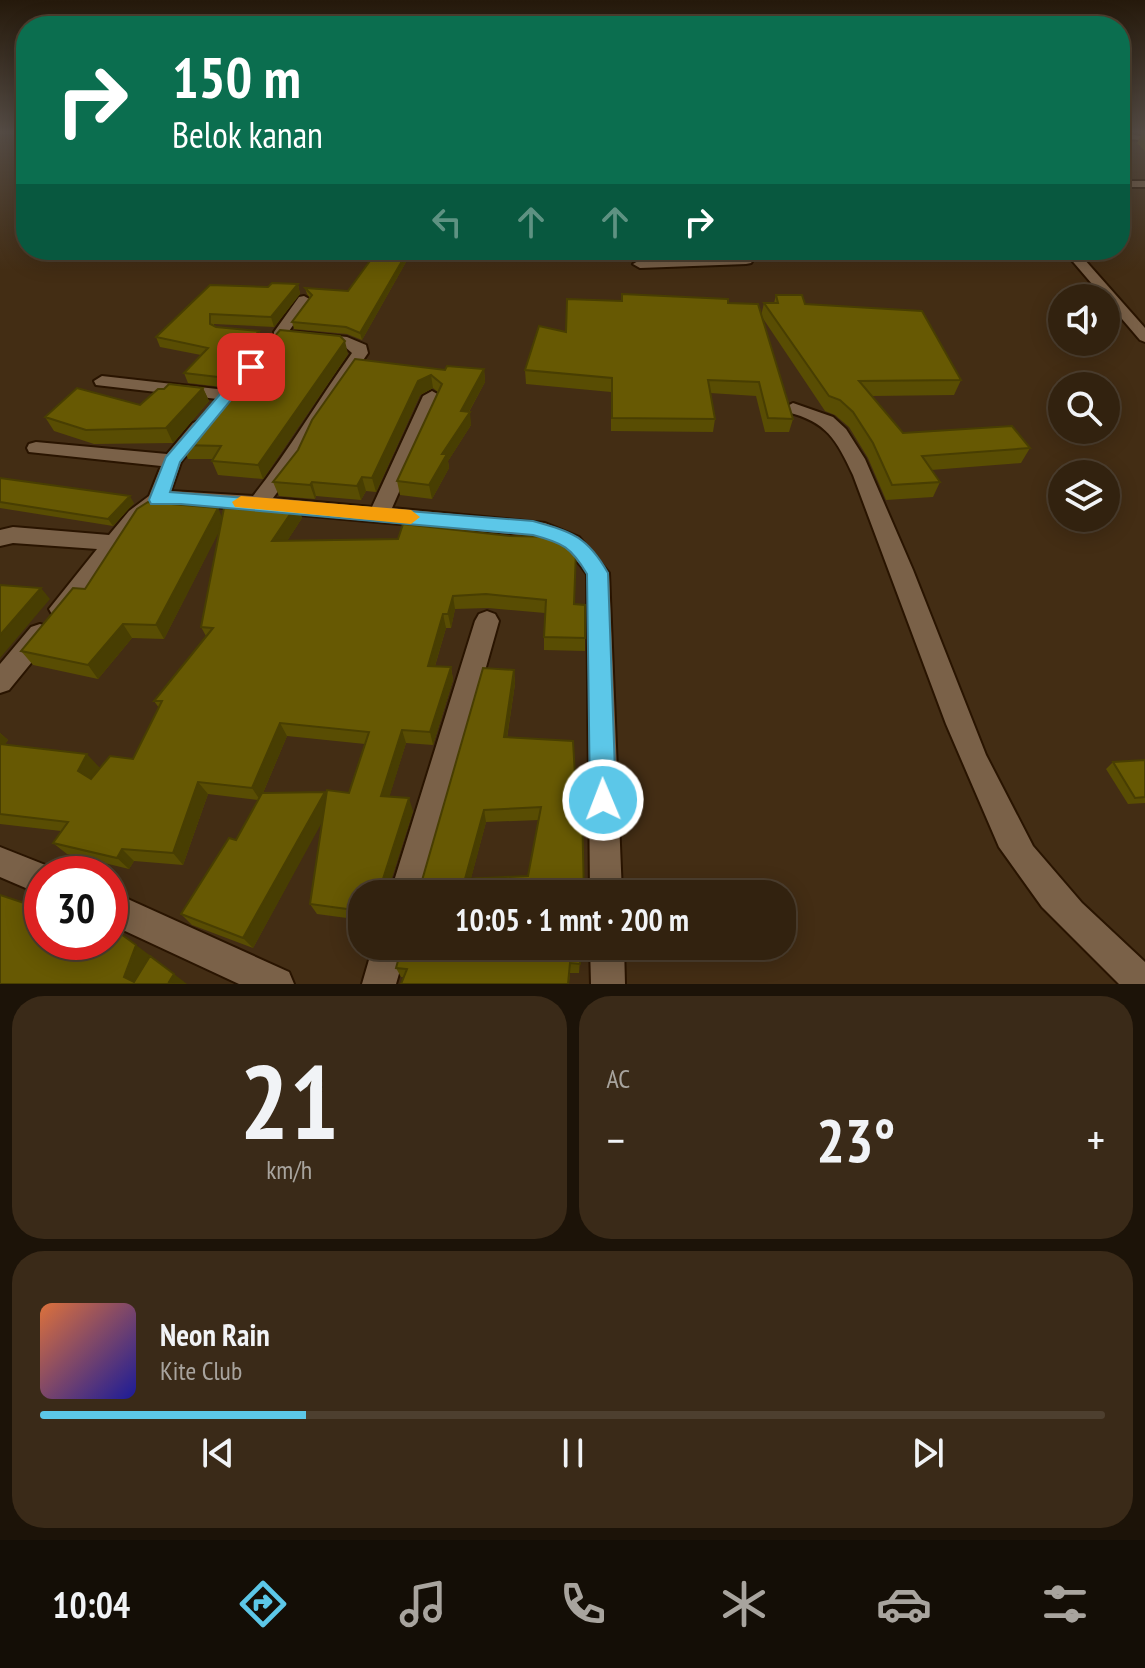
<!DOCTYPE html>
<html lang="id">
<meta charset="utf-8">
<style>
:root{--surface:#32220f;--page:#3a2a18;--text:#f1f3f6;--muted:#a8a49e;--line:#4d3f2f;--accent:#5cc7e8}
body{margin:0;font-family:"PT Sans Narrow",sans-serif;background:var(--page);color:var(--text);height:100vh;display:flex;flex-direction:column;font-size:30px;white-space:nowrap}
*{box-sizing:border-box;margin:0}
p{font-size:26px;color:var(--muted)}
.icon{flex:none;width:44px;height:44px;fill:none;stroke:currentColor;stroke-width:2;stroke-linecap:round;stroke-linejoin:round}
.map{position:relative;height:984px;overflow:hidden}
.side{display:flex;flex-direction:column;gap:12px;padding:12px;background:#1c1308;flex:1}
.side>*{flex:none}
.top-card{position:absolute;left:16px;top:16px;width:1114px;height:244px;border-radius:32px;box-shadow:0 4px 20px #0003,0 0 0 2px var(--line);background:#0b6e4f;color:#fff;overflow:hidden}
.buttons{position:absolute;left:1048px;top:284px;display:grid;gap:16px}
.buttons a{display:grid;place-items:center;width:72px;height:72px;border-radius:50%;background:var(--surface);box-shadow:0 4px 20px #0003,0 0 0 2px var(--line);font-size:40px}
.speed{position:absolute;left:24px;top:856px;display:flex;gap:16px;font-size:40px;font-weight:700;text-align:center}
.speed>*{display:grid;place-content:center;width:104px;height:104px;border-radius:50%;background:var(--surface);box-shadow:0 4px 20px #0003,0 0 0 2px var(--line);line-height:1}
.speed .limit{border:12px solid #d22;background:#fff;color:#111}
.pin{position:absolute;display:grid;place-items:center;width:68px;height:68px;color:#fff;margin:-34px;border-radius:16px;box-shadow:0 4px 12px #0006}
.me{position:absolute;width:88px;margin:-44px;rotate:359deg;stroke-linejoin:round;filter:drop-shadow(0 0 6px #0008)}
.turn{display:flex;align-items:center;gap:28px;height:168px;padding:0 24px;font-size:36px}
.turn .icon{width:104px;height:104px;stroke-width:2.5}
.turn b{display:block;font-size:56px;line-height:68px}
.lanes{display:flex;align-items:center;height:76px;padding:0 24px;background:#0003;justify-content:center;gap:40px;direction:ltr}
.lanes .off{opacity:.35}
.big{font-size:60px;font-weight:700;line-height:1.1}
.side .card{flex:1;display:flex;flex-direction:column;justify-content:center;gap:12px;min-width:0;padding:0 28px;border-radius:32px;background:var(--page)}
.side .dial{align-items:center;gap:0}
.dial b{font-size:104px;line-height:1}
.song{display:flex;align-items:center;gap:24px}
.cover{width:96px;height:96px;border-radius:12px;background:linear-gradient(135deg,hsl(20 70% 55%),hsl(240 70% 35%))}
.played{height:8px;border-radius:4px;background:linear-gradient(90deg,var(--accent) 25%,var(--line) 25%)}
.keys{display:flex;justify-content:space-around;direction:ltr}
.heat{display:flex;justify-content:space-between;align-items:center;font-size:44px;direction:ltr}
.side .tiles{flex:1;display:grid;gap:12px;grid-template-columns:1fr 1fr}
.card:last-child{grid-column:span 2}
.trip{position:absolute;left:348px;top:880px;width:448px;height:80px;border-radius:32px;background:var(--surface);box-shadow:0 4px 20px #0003,0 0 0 2px var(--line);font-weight:700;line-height:80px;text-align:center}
.tab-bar{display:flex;height:128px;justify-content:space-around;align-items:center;background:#140e06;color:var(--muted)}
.tab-bar .icon{width:56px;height:56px}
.tab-bar .selected{color:var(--accent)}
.tab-bar b{font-size:36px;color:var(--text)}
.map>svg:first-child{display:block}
</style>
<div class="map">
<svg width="1145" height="984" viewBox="0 0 1145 984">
<rect width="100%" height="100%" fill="#432d14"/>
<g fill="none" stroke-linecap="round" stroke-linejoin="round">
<g stroke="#291400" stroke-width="4">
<path id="minor" d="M1120,132L1145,137L1140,140L1120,138Z
M1120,181H1145V187H1120Z
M747,250H760L751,263L746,264L640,268L633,264L640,260L742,256Z
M1063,250H1076L1145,328V342L1140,340Z
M304,296L311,300L289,331L347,337L366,345L368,353L314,432L300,462L273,498L372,507L423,396L432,391L441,396L392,508L545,523L579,537L609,573L622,894H590L587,574C573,554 558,540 533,536L181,504L163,506L143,521L69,616L61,618L53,616L49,609L97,549L13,543L0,546V530L13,527L109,535L129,511L149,496L161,466L29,452L27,448L29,444L36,442L167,454L193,423L199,421L208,427L181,462L171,491L253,496C289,451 318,400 352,353L344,346L274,338V332L299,297Z
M102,376L226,390L235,395L226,400L96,385L94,381Z
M793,403L833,417L846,429L865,459L913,570L986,755L1033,846L1082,903L1145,962V984H1119L1042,907L999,847L946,724L853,475C836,439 827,422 787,412L784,408Z
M487,611L495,614L499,621L422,894H390L475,621L479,614Z
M40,624L49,627L52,634L49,641L9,690L0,693V664L31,627Z
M0,847L53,868L56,874H42V895L0,877Z
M110,891L289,972L294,984H239L110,924Z
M373,946H407L396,984H362Z
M590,946H624L625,984H591Z"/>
</g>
<use href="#minor" fill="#7a6148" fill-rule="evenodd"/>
</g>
<path fill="#594d03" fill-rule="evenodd" d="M1142,133H1145V151L1137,143Z
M405,256L406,262L362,340L347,334L294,329L292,322L310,298L307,294L305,288L348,291Z
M298,284L300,294L274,327L214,324V326L216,327L259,331L262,340L222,387L188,383L184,373L201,355L160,347L156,337L268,287Z
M776,295L805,304L961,380L954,395L872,396L903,433L1030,448L1021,463L931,470L940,482L933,497L886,500L868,458L849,427L835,415L825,411L762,317L793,419L789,432H765L756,396L710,393L715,419L713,432L611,431V392L526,384L525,370L566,332L621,301L728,303L761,316L764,303H774Z
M348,354L263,479L218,475L212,461L213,459H188L182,445Z
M484,369L485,382L469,412L471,425L448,461L449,468L432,499L400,495L397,481L438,392L433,388L420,395L376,492L366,491L361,500L316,496L315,499L279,496L273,482L298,450L312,420L445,370Z
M203,388L209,401L173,443L94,444L54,431L45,417L140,405Z
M0,478L134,503L113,526L0,508Z
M297,504L302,518L287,541L574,604L585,638V651L544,650V637L545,613L488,608L455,609L451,628H446L435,666L451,667L453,680L433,745L406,743L389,797L413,811L389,886L421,884L514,670L515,684L507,738L577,810L584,894H362V920L317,914L310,904L322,821L253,948L192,925L181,914L236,840L258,800L208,794L183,865L134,861L129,869L67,854L53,843L61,831L0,824V733L8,740L5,744L99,767L95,774L133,759L159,708L154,701L206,636L201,627L220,529L164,639L132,638L98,679L33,665L21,651L85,589L223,518L251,510ZM287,736L365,744L349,793L327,794L263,793ZM539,820L528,876L471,878L486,822Z
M1145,760V803L1128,804L1106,769L1113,762Z
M581,946L579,973H570L569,984H401L404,977H401L396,968Z"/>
<path fill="#483e02" d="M405,256L406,262L362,340L360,333Z
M298,284L300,294L274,327L271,317Z
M259,331L262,340L222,387L218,377Z
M345,341L348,354L263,479L258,465Z
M484,369L485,382L467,415L470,412L471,425L448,461L449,468L432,499L429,485L461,411Z
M431,375L433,388L420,395L376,492L372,478L418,381Z
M203,388L209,401L173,443L166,428Z
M362,477L366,491L361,500L357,486Z
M312,482L316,496L315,499L310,485Z
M130,496L134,503L113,526L108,519Z
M297,504L302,518L278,555L272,541Z
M218,508L224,522L164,639L156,625Z
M41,588L50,599L0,658V635Z
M453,596L455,609L451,628L448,614Z
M443,614L446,628L431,679L428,666Z
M123,624L132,638L98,679L88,665Z
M451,667L453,680L433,745L430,732Z
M514,670L515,684L505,750L504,737Z
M280,723L287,736L260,800L252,788Z
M402,730L406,743L386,808L381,796Z
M0,733L8,740L0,751Z
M87,754L99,767L91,784L78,771Z
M198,782L208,794L183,865L173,853Z
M325,792L332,804L253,948L243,938Z
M409,798L413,811L387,893L382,882Z
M484,810L486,822L468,890L465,879Z
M122,849L134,861L129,869L117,858Z
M136,945L152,957L134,984L124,977Z
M174,974L187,984H172L169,982Z"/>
<path fill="#675903" stroke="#483e02" stroke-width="2" fill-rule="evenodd" d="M375,254L405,256L360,333L346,327L292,322L312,295L305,288L348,291Z
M272,283L298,284L271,317L210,314V324L216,327L259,331L218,377L184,373L208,348L156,337L210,285L268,287Z
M622,294L728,299V303L758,304L793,419L768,418L759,382L708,380L715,419L612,418V378L525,370L539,326L566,332L567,299L622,301Z
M776,295H802L805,304L922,311L961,380L859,381L903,433L1012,426L1030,448L922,456L940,482L892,485L873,443L853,412L840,400L829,396L764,303H778Z
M280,330L340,336L345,341L258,465L212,461L221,446L182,445Z
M355,359L445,370L447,366L484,369L461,411L470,412L442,454H447L429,485L397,481L442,384L431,375L418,381L372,478L362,477L357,486L312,482L310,485L273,482L298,450L312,420Z
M169,384L203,388L166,428L86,430L45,417L77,388L140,405L158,389H164Z
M0,478L130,496L108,519L0,502Z
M258,501L297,504L272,541L398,539L403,524L510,536L561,537L576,551L574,604L585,605V638L544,637L546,600L486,594L453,596L448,614H443L428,666L451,667L430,732L402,730L381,796L409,798L382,882L385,886L421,884L483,668L514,670L504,737L573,741L577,810L582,809L584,894H362V911L310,904L327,790L349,793L369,732L280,723L252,788L198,782L173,853L122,849L117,858L53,843L68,822L0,814V744L87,754L78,771L91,779L110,756L133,759L162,701H154L213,628L201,627L224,508L251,510ZM541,807L528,876L465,879L484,810Z
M148,502L218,508L156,625L123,624L88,665L21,651L73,588L85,589L137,509Z
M0,585L41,588L0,635Z
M1145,760V797L1135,798L1113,762Z
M325,792L243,938L181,914L229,838L236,840L262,793Z
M0,895L42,909V942H110V926L136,945L124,977L134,982L150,956L174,974L169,982L174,984H0Z
M402,946H581L580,964L570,963L568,984H401L407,969L396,968Z"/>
<linearGradient id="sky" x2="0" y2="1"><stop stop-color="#25190b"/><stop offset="0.49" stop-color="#554c45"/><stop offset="1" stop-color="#554c45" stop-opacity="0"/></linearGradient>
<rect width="1145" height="270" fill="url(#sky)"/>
<path fill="#5cc7e8" stroke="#3c8197" stroke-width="2" d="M251,363L258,367L180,462L170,492L533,521C572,532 587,536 608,573L616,800L613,809L603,813L594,809L590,800L587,574C571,547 563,543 533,535L181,504H151L149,500L166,457L246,364Z"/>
<path fill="#f59e0b" d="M241,496L411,510L420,517L411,524L235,507L232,502Z"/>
</svg>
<div class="buttons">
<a><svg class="icon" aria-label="sound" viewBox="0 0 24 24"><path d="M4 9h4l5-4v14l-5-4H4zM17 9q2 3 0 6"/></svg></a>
<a><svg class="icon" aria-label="search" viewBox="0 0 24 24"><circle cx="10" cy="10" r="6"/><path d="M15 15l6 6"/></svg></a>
<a><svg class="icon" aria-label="layers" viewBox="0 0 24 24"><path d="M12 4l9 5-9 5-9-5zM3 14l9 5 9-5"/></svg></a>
</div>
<div class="speed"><div class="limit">30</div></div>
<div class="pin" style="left:251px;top:367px;background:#d93025"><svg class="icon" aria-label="arrive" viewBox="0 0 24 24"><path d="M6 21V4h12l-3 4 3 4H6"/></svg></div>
<svg class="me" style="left:603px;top:800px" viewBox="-20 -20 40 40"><circle r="17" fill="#5cc7e8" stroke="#fff" stroke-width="3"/><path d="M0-11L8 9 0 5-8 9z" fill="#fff"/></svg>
<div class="trip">10:05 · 1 mnt · 200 m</div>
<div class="top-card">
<div class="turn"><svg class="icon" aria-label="right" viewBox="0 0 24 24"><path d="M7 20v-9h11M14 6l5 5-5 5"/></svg><div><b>150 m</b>Belok kanan</div></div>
<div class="lanes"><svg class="icon off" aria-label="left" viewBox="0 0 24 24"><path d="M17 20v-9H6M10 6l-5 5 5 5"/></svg><svg class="icon off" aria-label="ahead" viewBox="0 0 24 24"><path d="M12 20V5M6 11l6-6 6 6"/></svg><svg class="icon off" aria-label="ahead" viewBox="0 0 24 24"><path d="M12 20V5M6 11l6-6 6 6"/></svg><svg class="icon" aria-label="right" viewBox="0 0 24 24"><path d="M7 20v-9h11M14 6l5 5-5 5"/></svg></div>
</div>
</div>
<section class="side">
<div class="tiles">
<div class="card dial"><b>21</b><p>km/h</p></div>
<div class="card"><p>AC</p>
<div class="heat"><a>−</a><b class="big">23°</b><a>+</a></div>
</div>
<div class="card">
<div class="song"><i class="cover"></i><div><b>Neon Rain</b><p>Kite Club</p></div></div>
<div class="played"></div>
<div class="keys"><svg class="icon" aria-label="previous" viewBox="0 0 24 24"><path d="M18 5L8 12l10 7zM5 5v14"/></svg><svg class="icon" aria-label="pause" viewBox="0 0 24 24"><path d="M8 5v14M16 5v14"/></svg><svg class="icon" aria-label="next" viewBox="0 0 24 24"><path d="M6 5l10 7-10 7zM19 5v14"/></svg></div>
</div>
</div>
</section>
<nav class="tab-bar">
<b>10:04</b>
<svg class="icon selected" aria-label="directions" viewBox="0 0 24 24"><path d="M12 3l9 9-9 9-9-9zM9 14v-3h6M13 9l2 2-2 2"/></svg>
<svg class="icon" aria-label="music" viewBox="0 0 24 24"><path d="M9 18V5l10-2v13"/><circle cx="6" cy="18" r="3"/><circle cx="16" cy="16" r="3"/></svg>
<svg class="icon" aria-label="phone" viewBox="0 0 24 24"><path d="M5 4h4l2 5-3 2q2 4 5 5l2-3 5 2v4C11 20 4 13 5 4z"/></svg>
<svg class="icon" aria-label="climate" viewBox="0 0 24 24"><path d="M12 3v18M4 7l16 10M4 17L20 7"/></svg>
<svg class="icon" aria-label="car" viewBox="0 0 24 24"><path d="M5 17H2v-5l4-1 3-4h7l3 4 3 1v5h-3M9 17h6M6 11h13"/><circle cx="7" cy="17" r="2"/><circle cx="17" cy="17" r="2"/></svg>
<svg class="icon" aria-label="filters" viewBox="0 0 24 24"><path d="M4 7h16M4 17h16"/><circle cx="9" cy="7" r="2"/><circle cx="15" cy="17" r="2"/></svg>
</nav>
